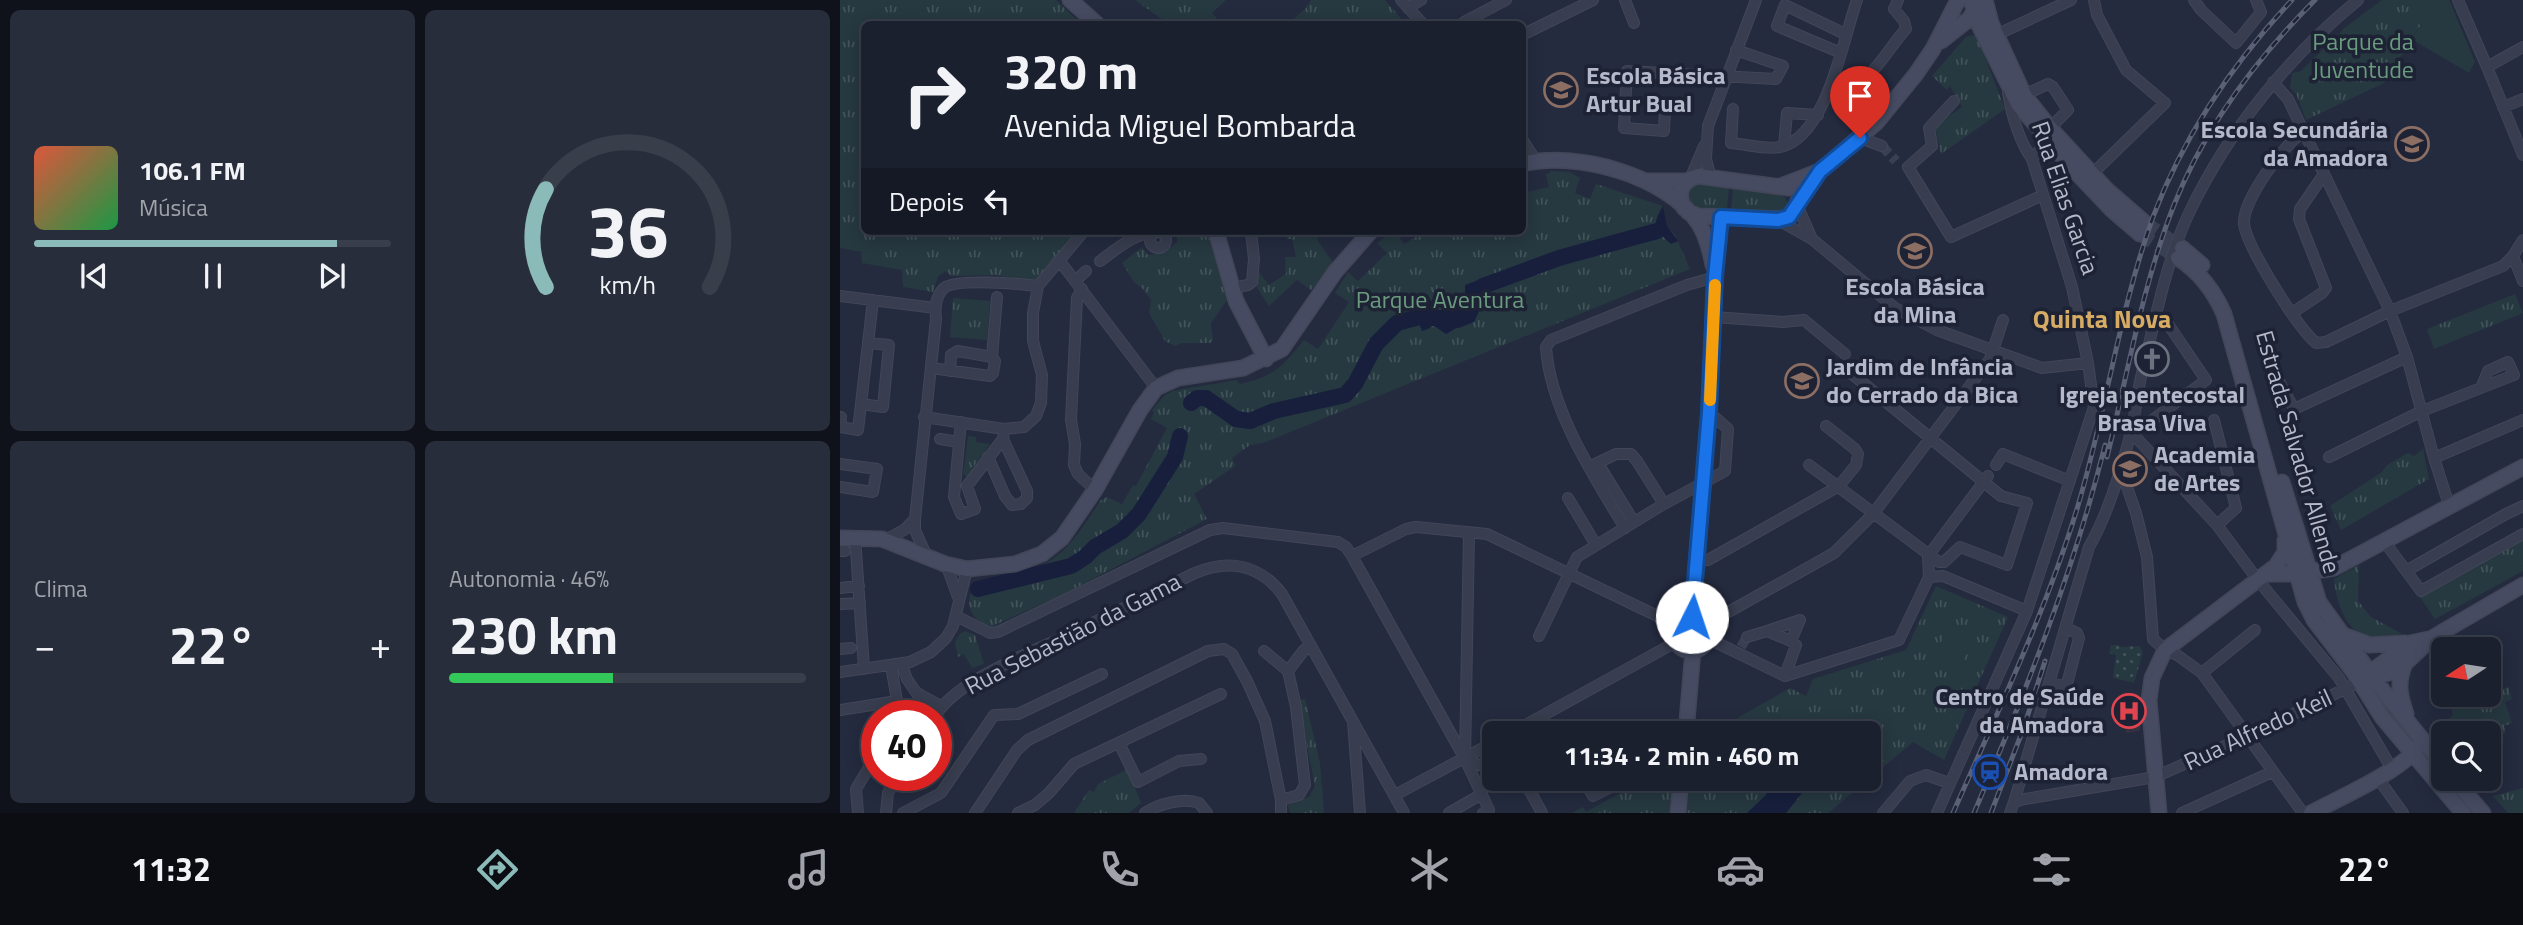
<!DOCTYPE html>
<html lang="pt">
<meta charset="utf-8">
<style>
:root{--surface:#1b202f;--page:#282d3b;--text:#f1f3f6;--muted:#a0a3aa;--line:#393e4b;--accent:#8bbbb9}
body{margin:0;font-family:"Titillium Web",sans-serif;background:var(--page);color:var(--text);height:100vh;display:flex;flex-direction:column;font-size:26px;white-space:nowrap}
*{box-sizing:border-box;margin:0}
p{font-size:23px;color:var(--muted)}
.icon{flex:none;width:38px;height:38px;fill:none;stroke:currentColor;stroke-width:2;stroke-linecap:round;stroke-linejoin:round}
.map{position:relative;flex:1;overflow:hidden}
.sheet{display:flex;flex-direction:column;gap:10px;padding:10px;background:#0f121a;width:840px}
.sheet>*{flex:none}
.guide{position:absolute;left:21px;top:21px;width:665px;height:214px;border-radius:10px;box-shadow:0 4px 18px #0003,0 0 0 2px var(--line);background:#1b202f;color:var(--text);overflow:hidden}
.needle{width:46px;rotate:258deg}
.controls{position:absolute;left:1591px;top:637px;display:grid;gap:14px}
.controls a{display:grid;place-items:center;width:70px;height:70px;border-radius:10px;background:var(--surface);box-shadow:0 4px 18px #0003,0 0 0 2px var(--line);font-size:35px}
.speed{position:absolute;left:21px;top:700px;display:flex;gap:14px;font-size:35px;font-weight:700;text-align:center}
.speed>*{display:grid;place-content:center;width:91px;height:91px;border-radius:50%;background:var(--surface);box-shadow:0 4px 18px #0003,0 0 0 2px var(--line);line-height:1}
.speed .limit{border:10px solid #d22;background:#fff;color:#111}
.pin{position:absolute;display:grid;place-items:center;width:60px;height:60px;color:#fff;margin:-72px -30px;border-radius:50% 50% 50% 0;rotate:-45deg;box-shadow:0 0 7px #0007}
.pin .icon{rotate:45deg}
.me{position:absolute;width:77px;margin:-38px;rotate:4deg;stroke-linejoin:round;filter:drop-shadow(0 0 5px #0008)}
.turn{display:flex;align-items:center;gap:24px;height:147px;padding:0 28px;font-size:32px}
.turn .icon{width:91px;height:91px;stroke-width:2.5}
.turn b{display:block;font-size:49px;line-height:60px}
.then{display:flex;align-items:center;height:66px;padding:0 28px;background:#0003;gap:14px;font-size:26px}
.big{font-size:52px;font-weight:700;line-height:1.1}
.sheet .tile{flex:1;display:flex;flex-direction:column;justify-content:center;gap:10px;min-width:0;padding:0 24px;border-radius:10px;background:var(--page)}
.sheet .dial{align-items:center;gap:0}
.dial svg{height:182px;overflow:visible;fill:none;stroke:var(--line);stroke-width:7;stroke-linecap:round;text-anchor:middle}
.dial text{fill:var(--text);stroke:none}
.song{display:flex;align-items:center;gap:21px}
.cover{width:84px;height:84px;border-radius:10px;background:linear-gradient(135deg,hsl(10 70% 55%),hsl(140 70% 35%))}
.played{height:7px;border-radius:4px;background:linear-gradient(90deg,var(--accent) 85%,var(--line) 85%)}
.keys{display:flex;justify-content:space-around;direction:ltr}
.heat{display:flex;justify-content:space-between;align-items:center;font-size:38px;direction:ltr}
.charge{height:10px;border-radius:5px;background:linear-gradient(90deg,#34c759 46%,var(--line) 0)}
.sheet .tiles{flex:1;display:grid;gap:10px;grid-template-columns:repeat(2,1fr)}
.trip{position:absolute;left:642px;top:721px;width:399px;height:70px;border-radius:10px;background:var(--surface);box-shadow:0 4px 18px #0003,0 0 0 2px var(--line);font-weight:700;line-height:70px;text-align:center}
.dock{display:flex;height:112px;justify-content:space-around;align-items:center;background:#0b0d13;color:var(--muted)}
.dock .icon{width:49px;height:49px}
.dock .on{color:var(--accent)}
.dock b{font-size:32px;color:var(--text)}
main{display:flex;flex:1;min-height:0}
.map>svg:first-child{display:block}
</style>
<main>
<section class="sheet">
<div class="tiles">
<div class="tile">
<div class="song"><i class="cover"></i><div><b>106.1 FM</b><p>Música</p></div></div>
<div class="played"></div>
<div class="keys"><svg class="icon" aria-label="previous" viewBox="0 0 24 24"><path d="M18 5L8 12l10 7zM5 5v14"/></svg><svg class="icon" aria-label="pause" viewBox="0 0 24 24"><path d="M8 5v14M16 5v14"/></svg><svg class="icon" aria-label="next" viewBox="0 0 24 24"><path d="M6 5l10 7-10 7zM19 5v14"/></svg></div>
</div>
<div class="tile dial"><svg viewBox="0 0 100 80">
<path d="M14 69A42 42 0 1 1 86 69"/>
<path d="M14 69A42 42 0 0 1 14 26" stroke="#8bbbb9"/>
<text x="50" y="56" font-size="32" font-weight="700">36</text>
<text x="50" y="72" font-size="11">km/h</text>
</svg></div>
<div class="tile"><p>Clima</p>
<div class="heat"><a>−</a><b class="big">22°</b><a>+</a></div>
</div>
<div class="tile"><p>Autonomia · 46%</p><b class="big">230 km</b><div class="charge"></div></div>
</div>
</section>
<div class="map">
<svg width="1683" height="813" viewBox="0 0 1683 813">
<defs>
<pattern id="grass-tufts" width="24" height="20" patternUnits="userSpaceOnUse" patternTransform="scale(1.75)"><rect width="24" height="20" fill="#263840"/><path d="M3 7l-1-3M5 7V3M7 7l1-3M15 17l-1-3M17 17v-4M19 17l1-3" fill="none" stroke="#43535a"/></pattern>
<pattern id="garden-dots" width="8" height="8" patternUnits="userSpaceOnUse" patternTransform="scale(1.75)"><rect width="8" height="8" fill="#263840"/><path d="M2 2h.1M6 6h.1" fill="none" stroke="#43535a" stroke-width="1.8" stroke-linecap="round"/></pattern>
</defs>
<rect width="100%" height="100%" fill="#242b3f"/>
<path fill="#353040" d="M1281,701L1300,704V731L1286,733V718L1278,719Z"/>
<path fill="url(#grass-tufts)" d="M0,0H216L241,24H24V231H228L231,237L202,277L194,281L154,275L111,276L106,271L98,276L93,292L63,287L62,270L22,263L21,252L0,248Z
M295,0H386L372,13L382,24H328L327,20L320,18Z
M471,0H545L566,24H448L466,8Z
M1542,0H1609L1611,4L1596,5L1571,39L1546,82L1466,120L1456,94L1450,88L1452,73L1461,71L1507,26Z
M1133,35L1138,39L1165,109L1101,154L1095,126L1122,107L1110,86L1107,90L1092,76L1126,37Z
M710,171L729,172L740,178L735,193L750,199L756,184L823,206L827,226L835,235L850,269L423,443L410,445L392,458L395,466L354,494L367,519L228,592L148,628C130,617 122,602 137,583C153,575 174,576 191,570C226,558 241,529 261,500L267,497L282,504L293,485L296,486L327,428L311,419L314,412L312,410L325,395L333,391L396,380L400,384C435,376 442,367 464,340L478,349L509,302L495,293L508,272L518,281L547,253L537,243L555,231L564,244L586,231H682L683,193L709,187L706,174L710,173Z
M860,184L889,187L887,210C876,209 850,213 849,197C848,189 853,186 860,184Z
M893,188L939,193L945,197L948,204L942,212L937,213L891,210Z
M338,231H365L372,242L387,300L371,323L373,340L370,343H342L335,346L325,341L309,313L311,300L303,289L294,282L282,263L302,247L308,255L325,252L337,242Z
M447,231H476L478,241L494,264L471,290L457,280L429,306L416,286L419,272L429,285L446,274L445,257H456L452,239H447Z
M1675,294L1683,313L1594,349L1587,329Z
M113,298L150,301L147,340L110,337Z
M128,436L136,437V442L150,444L127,476L123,475Z
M1583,449L1589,479L1501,530L1490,506L1542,472L1547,465L1568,453L1574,456Z
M1683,539V571L1595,619L1580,597Z
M1519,565L1518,601L1531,617L1562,634C1553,636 1544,638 1534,638C1507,637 1496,602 1494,579Z
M1096,586L1168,617L1104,760L1073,742L988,813H732L743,807L746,812L806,779H1029V733H871L950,688L966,696L973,679L1066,650Z
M125,631L135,635L144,664L132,668L124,654L118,657L115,642L120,634Z
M1668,687L1672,699L1665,702L1672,723L1664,726L1666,733L1649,738L1648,733H1610L1605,721L1613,716L1611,707Z
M465,699L480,763L484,813H450L448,805L469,797L475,786L458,700Z
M288,769L301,803L289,813H234L249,790L254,792L258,784Z
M1683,788V813H1668L1653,796Z"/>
<path fill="url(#garden-dots)" d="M1271,645H1279V647L1299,646L1303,652L1294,683L1273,678L1276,655L1269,653Z"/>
<path fill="#263840" d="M1596,4H1611L1635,62L1629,73L1571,39Z
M1109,623L1135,634L1117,677L1091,666Z"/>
<path fill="#171f3d" d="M823,206L827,226L838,241L831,244C816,230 810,228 823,206Z
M641,279L647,293L641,305L625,298V285Z
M589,298L597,309L590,328L582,331L572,305Z
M624,301L641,307L634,322L621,327L615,309Z
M598,310L612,311L618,327L606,334L593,325Z
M930,779H986L978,787L963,792L946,813H907L926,795Z"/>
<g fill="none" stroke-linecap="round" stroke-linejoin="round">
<path stroke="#171f3d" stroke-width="16" d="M351,403L357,398H366L396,419L410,421L434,411L505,395L515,384L536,344L557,323L579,317L617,320L643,286L719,258L817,231
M138,589L231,566L245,557L255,547L282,531L299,514L335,457L340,436"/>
<path stroke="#3a4054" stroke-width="10" stroke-dasharray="10 5" stroke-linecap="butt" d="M1042,146L1056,161
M901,647L907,637"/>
<path stroke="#3a4054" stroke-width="14" stroke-dasharray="14 7" stroke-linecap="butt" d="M1305,223L1342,248
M1300,234L1338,258"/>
<g stroke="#424658" stroke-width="12">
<path id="street" d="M561,0L583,24
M785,0L794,23
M1354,0L1361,10L1396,43L1421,12L1416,0
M1618,0L1647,67
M568,8L581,0
M624,22L666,0
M682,35L753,0
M1156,35L1231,0
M1683,47L1647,67L1683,155
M1001,53L937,26L945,5L1005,34
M993,80C1000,81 1008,85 1015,83C1032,80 1053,42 1066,29L1064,21L1054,9L1058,0
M1433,82L1448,99L1550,311L1567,357L1594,458L1609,505
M1184,95L1208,84L1213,87L1228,110L1210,128
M1114,101L1089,128L1092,146L1068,167L1111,237L1203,195
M1663,107L1683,99
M893,109L891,143C906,144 925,150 940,147C987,137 1003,39 1017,0
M825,110L824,131L784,128L787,71L936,79L943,66L896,50
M1464,132C1445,142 1402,201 1404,224C1407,247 1457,327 1476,343L1486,342L1550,311L1663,266L1673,256L1683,240
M1020,138L1042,146
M682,139L696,161
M944,146L947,113L978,115
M1192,159L1202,147H1213L1215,150
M1249,177L1325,103L1286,70L1257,15L1254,0
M871,178L866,159L868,126L916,0
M850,179L864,146
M957,205L972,239
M938,220L972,239L1055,308L1097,330L1202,368L1248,363
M310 240a8 8 0 1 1 16 0a8 8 0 1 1-16 0Z
M1673,256L1683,281
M219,260L316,388
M260,261C277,249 294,233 316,232
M235,281L246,271
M392,288L408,285L412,282L414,259L411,231
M242,289L237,298L231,420L235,444L234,465L238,474L255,490
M0,296L95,308
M1452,313L1482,293L1486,288L1459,219L1460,209L1484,174
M874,317L943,322L964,320L1005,354
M1328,324L1366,380L1303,427L1291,432L1377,525L1417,579L1499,678L1552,769
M28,343L49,345L43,407L21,404L33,300
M91,368L150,376L153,373L155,361L152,357L157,297
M110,371L111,355L118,351L152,357
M1440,383L1454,409L1567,357
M1,417L0,427L18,430L21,404
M84,417L164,429L184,427L196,416L201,403L202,375L193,341V313L198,286L244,231
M1374,420L1396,508L1377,525
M121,422L114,497L121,514L135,509L127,486L163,439L164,429
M100,439L119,442
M148,457L165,496L172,505L181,504L187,498V491L163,439
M1489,457L1582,411L1674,375L1668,362L1648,371L1641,388
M1594,458L1683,420
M0,464L37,469L33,492L0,487
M969,465L1099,562H1104L1120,547L1167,565L1187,503L1161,496L1006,369
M1156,465L1163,454L1230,481
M749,467L776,454H791L797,461L824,504
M749,467H757L762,470L794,522
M1280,467L1296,513L1307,557L1313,639L1325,650L1337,655L1362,673L1463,813
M728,498L756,545
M785,528C753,475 710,409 706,347L711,340L847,285L875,277
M15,536L24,669
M45,540L64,530L75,519
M1544,541L1581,591L1683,534
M0,551H5
M512,556L625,759L649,810L643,813
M87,557L75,530V519L96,319C95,308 95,297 104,288C116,278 181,284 198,286
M856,561L868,560L999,486L1016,465L1018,454L1015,449L986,426
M106,564L118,597
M1566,571L1666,514L1683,506
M1089,577L1103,576L1187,611
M0,588L19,586
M0,604L20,603
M116,616L150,633L158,632L370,530L383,528L498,542L506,547L512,556L566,529L576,527L647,534L836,625
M865,625L994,553L1033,514L1150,359L1163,320
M699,636L737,557L824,504L885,471L888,429L869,412
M907,637L927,631
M867,638L945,676
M0,649L11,648
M424,651L448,671
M61,663L67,679L92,716
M0,672L70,662L91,652L106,638L113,626L127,569
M1362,673L1415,630
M945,676L1059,640L1089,577L1088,556L1148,476
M945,676L956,645L951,641L960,620L927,631L951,641
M1210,683L1224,686L1227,684L1239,638L1237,633L1226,628
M77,693L101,706
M0,710L57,701L51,665
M57,716V701
M95,716C118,679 191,653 230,634C272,614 314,593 355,573C389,559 419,564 442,594L564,813
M513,722L520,813
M671,733L836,642
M279,743L298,782L339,761L361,759
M625,758L629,532
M625,759L654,771
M1537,777L1563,813
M674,779L686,784L702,813
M744,781L753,796L787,779
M555,795L654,742
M441,800L459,795L465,785L456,707L448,671L464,650L471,646
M1174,802L1249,547C1267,516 1282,467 1291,432C1296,412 1297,390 1303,369C1316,317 1326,261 1350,211C1389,130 1448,57 1518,0
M18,813L16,789L37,754
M46,813L48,793L58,775
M63,813L101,793L154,715L178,714L262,674
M135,813L177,750L188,740L368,651L384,649L392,654L407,681L425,721L441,800V813
M178,813L195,805L209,793L234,764L381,694
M305,813C318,804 344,797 359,803L367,813
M609,813L642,794
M1043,813L1070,781L1086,775L1109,783
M1097,813L1187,611L1254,407L1248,363L1232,287L1192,159C1178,139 1172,116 1168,93
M1170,813L1174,802L1185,799L1315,777L1414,733L1511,686
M1342,813L1432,772"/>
</g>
<g stroke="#424658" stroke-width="17">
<path id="secondary" d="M230,0L257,24
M1131,0L1140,27L1178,104L1233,169L1271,209L1300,234
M1145,0L1151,23L1184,95L1210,128L1267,190L1305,223
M1101,41L1129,19L1137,7
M682,164C736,150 828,176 859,224C867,237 870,251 873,265
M806,181H847
M941,186L980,171L1037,122L1076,74L1093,49L1118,0
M844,208C836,193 842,180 858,176L949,188
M848,212L858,216L946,219L954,212L958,201L979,172
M376,231L396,301L426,359
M1342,248L1362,265
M1338,258C1360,272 1374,291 1384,314L1465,602L1474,620L1513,671L1542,717L1623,813
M1442,482L1479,602L1543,691L1603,765
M0,538L42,539L105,564L127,569L175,564L202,554L222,538L255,490L300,410L316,388L338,378L403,368L442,349L495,272L531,231
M1427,574H1456L1494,568L1683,467
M852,617L869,412L875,277L881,217
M834 634a17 17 0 1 1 34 0a17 17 0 1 1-34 0Z
M1503,635L1530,645L1565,643
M1564,666C1557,684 1560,696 1566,714
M1524,677L1570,643L1589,639
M1528,679L1558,670L1592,638L1683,585
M846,733L853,650
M1614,779L1643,813
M838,813L841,779
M1319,813L1309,700L1312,678L1325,650L1436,566L1445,552V540
M1471,813C1495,800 1565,769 1576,748"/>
</g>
<use href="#street" stroke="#383d4f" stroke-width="10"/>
<use href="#secondary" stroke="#464b62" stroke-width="14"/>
<g stroke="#5a6076" stroke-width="5">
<path id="rail" d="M1267,457C1288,373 1302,286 1334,205C1365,127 1416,59 1475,0
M1113,813C1157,713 1205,614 1237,509C1266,413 1279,311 1313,217C1344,135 1393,63 1452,0
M1134,813C1185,693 1234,571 1265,445
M1151,813L1184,727L1205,661"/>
</g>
<use href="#rail" stroke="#1d2234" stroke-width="2.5" stroke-dasharray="8" stroke-linecap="butt"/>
</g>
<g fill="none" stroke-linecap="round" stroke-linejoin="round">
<g stroke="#114b97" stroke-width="18">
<path id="route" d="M852,617L869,412L875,277L881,217L938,220L949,217L980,171L1020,138"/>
</g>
<use href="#route" stroke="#1a73e8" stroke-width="12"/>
<path stroke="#f59e0b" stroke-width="12" d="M870,400L875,285"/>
</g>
<defs>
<g id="school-ring" transform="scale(1.75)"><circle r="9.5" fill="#1d2234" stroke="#8d6e63" stroke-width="1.5"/><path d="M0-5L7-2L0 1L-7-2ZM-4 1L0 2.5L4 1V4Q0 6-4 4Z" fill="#8d6e63"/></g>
<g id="church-ring" transform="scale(1.75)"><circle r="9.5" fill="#1d2234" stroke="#6b7280" stroke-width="1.5"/><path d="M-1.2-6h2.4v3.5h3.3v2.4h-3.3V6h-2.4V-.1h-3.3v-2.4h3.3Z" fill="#6b7280"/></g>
<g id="university-ring" transform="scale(1.75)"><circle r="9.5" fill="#1d2234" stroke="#8d6e63" stroke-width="1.5"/><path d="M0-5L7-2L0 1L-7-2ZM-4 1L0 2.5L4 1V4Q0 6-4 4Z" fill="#8d6e63"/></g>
<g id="hospital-ring" transform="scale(1.75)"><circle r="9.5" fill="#1d2234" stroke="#e0444e" stroke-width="1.5"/><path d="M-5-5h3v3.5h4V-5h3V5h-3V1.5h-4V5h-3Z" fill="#e0444e"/></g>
<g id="station-ring" transform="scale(1.75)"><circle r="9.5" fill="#1d2234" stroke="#1a4fb4" stroke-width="1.5"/><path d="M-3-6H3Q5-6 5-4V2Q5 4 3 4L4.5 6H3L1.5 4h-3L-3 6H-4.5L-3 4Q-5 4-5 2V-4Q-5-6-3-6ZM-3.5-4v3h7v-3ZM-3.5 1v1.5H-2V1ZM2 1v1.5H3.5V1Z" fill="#1a4fb4"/></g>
</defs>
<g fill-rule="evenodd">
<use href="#school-ring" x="721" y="90"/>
<use href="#school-ring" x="1572" y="144"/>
<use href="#school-ring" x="1075" y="251"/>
<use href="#church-ring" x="1312" y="359"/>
<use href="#school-ring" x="962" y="381"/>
<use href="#university-ring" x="1290" y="469"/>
<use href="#hospital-ring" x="1289" y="711"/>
<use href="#station-ring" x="1150" y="772"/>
</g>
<g text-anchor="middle" stroke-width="7" stroke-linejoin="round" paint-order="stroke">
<g font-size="24" fill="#6b9b7f" stroke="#1d2234">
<text x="1523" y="50">Parque da<tspan x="1523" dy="28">Juventude</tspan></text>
<text x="600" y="308">Parque Aventura</text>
</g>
<g font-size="24" font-weight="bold" fill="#b5b9ca" stroke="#1d2234" text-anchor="start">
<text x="746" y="84">Escola Básica<tspan x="746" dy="28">Artur Bual</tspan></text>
<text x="1548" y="138" text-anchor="end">Escola Secundária<tspan x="1548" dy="28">da Amadora</tspan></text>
<text x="1075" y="295" text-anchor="middle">Escola Básica<tspan x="1075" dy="28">da Mina</tspan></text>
<text x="986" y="375">Jardim de Infância<tspan x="986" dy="28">do Cerrado da Bica</tspan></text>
<text x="1312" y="403" text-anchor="middle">Igreja pentecostal<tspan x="1312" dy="28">Brasa Viva</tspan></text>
<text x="1314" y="463">Academia<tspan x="1314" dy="28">de Artes</tspan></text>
<text x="1264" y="705" text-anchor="end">Centro de Saúde<tspan x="1264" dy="28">da Amadora</tspan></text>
<text x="1174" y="780">Amadora</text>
</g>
<g font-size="24" fill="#b5b9ca" stroke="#1d2234">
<text transform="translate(1225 198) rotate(71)" y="8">Rua Elias Garcia</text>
<text transform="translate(1458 452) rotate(74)" y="8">Estrada Salvador Allende</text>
<text transform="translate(233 634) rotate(-27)" y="8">Rua Sebastião da Gama</text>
<text transform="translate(1418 730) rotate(-25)" y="8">Rua Alfredo Keil</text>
</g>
<g font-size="26" font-weight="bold" fill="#d6ab63" stroke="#1d2234">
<text x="1262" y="328">Quinta Nova</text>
</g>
</g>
</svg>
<div class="controls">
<a><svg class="needle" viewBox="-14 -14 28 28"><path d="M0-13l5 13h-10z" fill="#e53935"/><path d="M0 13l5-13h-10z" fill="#a0a3aa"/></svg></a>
<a><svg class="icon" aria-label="search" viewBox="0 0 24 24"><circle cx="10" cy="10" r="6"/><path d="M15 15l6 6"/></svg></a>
</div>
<div class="speed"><div class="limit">40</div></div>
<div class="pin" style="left:1020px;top:138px;background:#d93025"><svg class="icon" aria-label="arrive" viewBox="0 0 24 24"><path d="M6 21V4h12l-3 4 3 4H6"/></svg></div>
<svg class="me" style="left:852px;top:617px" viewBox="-20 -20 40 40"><circle r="19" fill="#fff"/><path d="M0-13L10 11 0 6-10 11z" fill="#1a73e8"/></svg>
<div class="trip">11:34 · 2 min · 460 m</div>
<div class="guide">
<div class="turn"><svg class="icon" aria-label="right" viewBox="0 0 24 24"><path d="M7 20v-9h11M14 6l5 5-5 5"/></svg><div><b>320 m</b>Avenida Miguel Bombarda</div></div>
<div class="then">Depois<svg class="icon" aria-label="left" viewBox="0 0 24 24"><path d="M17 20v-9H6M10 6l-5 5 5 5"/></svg></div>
</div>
</div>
</main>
<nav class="dock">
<b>11:32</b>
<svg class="icon on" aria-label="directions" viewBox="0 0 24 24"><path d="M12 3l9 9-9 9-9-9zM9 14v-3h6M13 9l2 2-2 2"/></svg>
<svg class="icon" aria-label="music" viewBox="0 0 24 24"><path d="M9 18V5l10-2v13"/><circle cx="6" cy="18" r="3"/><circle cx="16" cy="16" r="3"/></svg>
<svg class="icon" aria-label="phone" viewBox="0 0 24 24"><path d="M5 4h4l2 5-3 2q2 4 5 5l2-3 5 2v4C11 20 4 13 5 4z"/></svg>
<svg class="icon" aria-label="climate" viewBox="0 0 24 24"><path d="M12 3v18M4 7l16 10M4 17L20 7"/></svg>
<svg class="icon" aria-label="car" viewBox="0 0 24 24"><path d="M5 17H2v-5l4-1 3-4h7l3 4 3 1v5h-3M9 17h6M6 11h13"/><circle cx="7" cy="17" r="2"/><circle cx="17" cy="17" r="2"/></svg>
<svg class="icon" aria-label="filters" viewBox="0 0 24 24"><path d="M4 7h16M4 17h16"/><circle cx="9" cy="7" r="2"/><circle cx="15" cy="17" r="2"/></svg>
<b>22°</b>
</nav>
